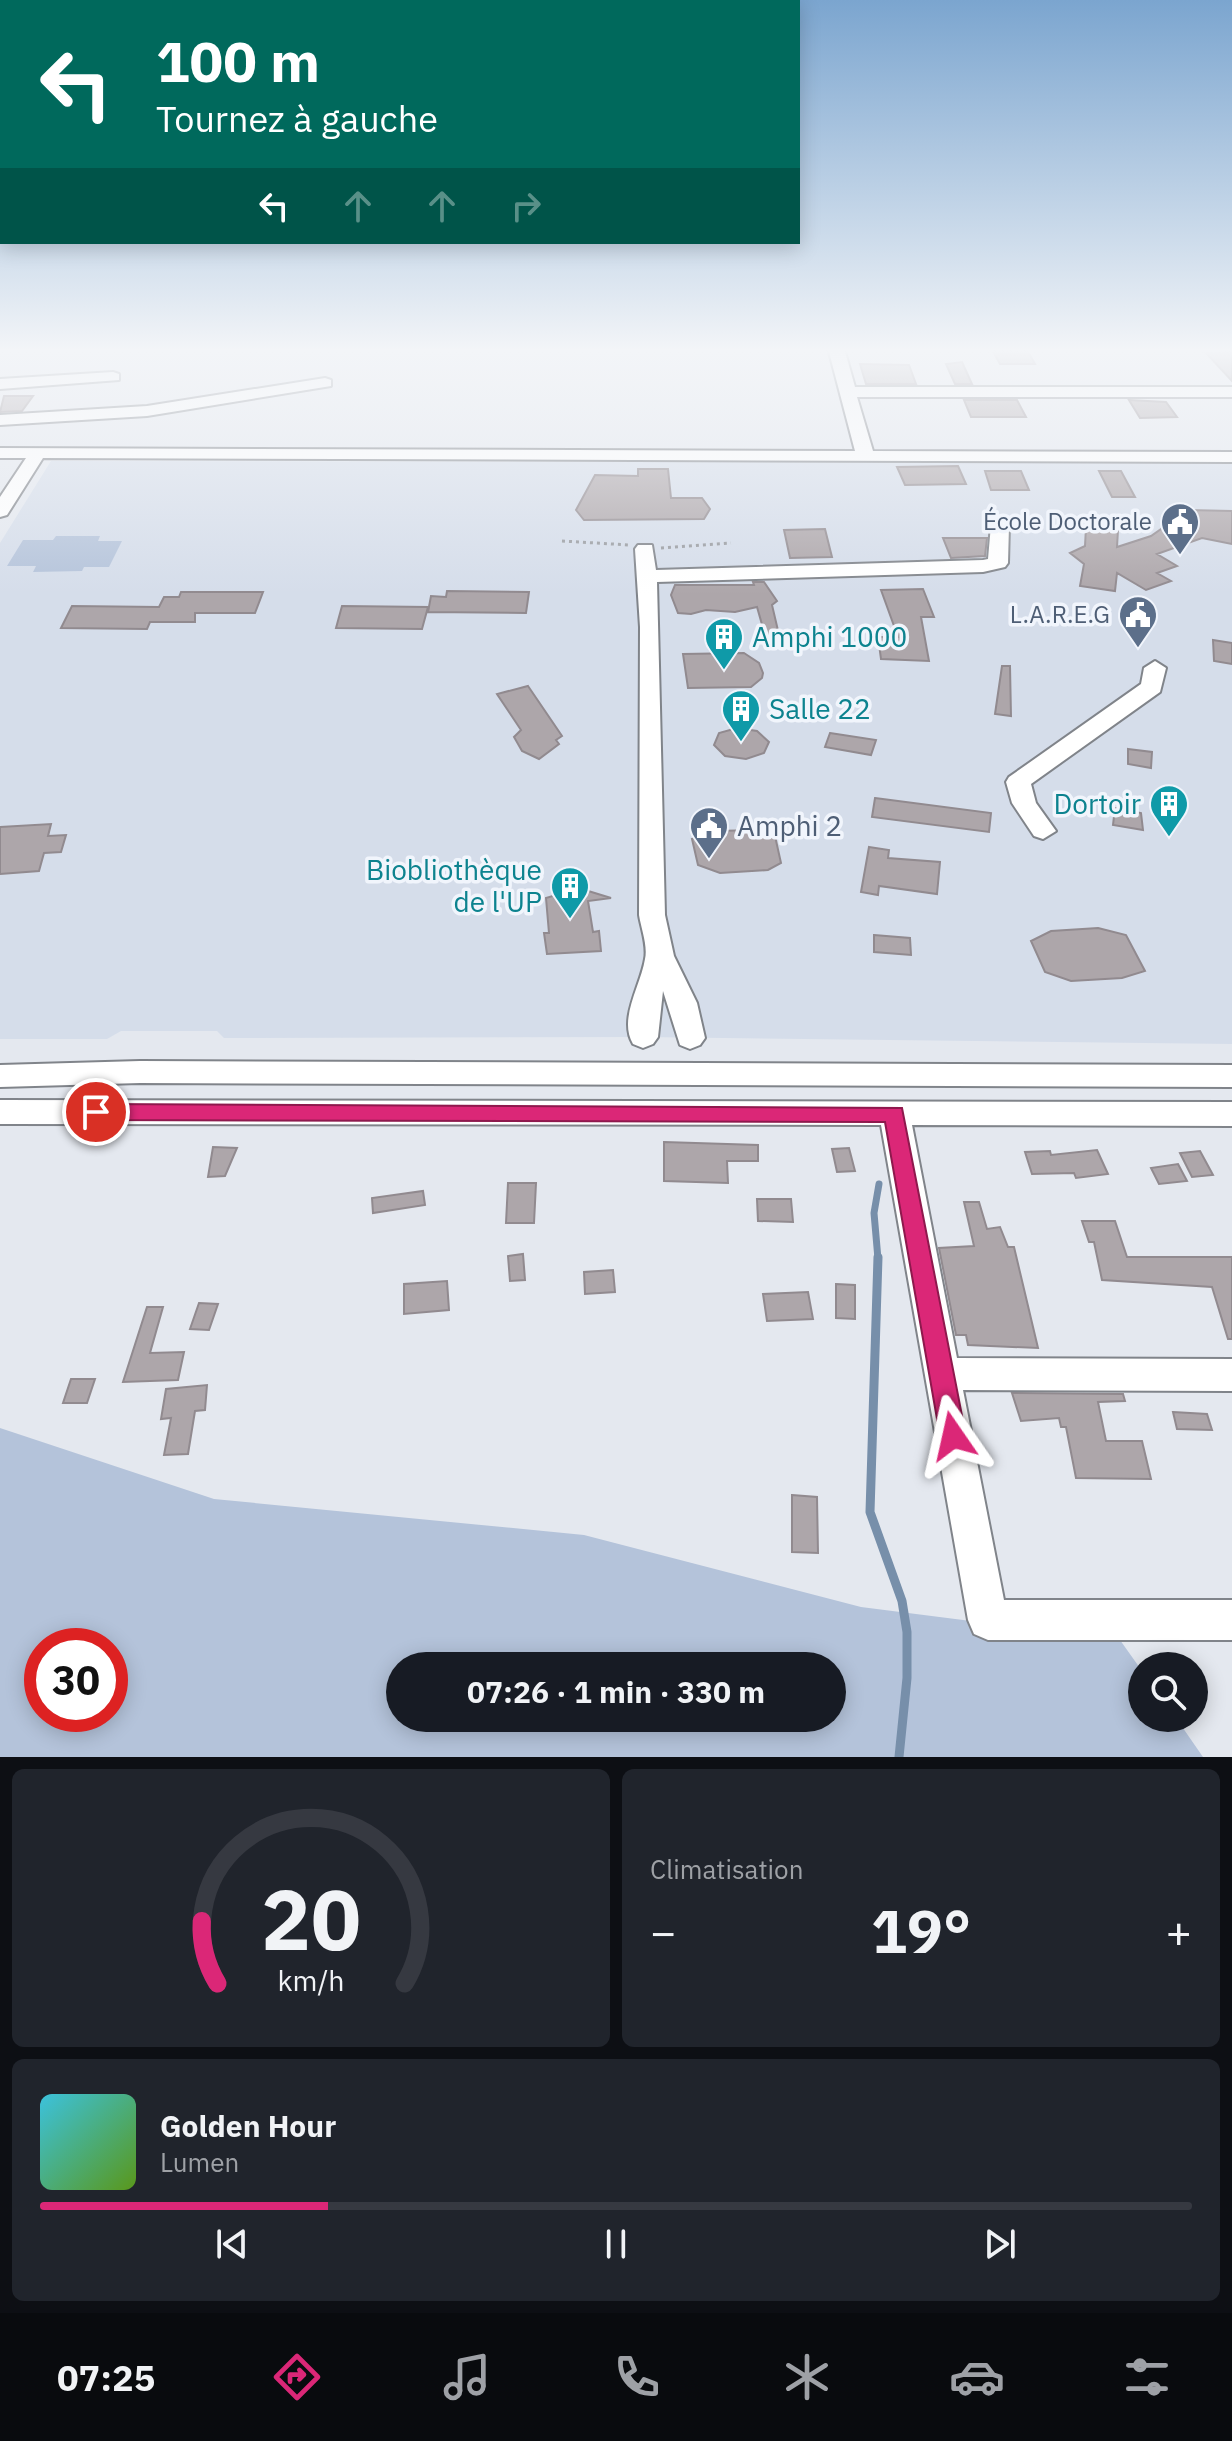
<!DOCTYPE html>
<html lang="fr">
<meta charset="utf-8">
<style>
:root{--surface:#171b24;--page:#20242c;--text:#f1f3f6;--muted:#9ea1a6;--line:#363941;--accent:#db2777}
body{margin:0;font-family:"IBM Plex Sans",sans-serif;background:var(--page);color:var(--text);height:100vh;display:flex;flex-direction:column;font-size:30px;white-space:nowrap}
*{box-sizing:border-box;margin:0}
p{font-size:26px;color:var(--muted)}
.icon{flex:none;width:44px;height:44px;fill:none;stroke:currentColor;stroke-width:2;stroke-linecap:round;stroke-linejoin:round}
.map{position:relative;height:1757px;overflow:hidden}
.sheet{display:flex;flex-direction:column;gap:12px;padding:12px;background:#0d0f14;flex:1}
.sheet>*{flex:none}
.top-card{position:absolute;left:0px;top:0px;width:800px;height:244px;box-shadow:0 4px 20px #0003;background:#00695c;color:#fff;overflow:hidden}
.buttons{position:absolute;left:1128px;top:1652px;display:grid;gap:16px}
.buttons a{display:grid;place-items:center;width:80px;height:80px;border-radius:50%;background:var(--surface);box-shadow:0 4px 20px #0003;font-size:40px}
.speed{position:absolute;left:24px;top:1628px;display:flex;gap:16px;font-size:40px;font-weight:700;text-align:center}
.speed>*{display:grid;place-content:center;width:104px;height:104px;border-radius:50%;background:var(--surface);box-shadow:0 4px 20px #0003;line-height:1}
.speed .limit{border:12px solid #d22;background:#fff;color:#111}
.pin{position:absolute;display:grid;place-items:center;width:68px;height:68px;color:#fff;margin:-34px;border:4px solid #fff;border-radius:50%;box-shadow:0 2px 8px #0007}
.me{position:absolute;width:88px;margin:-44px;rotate:349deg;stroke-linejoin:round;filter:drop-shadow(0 0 6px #0008)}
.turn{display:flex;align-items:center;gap:28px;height:168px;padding:0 24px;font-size:36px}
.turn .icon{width:104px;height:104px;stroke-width:2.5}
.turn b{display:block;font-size:56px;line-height:68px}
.lanes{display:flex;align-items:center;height:76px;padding:0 24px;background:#0003;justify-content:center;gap:40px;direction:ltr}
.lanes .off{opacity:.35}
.big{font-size:60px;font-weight:700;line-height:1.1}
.sheet .widget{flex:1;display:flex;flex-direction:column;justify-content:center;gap:12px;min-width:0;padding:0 28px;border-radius:12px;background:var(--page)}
.sheet .dial{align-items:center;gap:0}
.dial svg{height:208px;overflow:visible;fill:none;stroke:var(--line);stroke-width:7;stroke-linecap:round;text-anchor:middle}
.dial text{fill:var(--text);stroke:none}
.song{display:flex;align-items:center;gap:24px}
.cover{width:96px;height:96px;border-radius:12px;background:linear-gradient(135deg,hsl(190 70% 55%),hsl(90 70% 35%))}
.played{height:8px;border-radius:4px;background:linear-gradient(90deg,var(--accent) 25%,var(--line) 25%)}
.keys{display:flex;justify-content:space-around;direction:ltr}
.heat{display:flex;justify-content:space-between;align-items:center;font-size:44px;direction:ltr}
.sheet .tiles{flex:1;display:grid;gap:12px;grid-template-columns:1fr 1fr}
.widget:last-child{grid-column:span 2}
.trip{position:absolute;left:386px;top:1652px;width:460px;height:80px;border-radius:40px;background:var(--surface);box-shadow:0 4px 20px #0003;font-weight:700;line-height:80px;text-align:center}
.menu{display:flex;height:128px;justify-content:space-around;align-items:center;background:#090b0e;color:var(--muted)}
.menu .icon{width:56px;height:56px}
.menu .on{color:var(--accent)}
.menu b{font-size:36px;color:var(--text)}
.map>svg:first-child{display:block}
</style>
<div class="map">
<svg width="1232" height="1757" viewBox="0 0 1232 1757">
<rect width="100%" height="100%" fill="#e4e8ef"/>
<path fill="#d5ddea" d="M51,461L1232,463V1044L643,1037L224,1038L217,1031H121L107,1039H0V543Z"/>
<path fill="#b4c3da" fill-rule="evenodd" d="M56,536H100L98,541H122L109,567H84L82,571L33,572L36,566H7L23,540H53Z
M0,1428L214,1499L584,1535L861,1607L1120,1640L1142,1671V1718H1176L1203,1757H0ZM42,1646H110V1714H42ZM400,1666H832V1718H400Z"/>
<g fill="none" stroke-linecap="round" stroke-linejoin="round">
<path stroke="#778faa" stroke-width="7" d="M878,1259L874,1213L879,1184"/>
<path stroke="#778faa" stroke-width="9" d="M878,1257L870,1512L902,1601L907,1632V1678L899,1757"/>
</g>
<path fill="#ada6aa" stroke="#918a8f" stroke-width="2" d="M991,348H1026L1035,364H1000Z
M1232,352V381L1206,353Z
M962,362L972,384H955L946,364Z
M860,364L909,365L916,384H866Z
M4,396H33L22,411L0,412Z
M964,400H1017L1026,417H971Z
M1129,400L1166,402L1177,417L1140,418Z
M958,466L966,484L905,485L897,467Z
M638,469H668L671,498H702L710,509L704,519L584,520L576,510L595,475L638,476Z
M985,471H1021L1029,490H991Z
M1099,471H1121L1135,497H1112Z
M1188,510L1232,511V544L1202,538L1157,554L1177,566L1157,573L1171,581L1146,590L1117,573L1115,591L1080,586L1084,564L1070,553L1085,546L1086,527L1118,530L1117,547L1151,536Z
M825,529L832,557L790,558L784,530Z
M943,538H987L985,556L951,558Z
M753,582H764L777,601L772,605L780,639L767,642L757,607L735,612L706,610L691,614L678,613L671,595L675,585H754Z
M923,589L934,617H921L929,661L881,659L878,637H898L881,590Z
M447,591L529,592L526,613L428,612L431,596L446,597Z
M181,592H263L255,613H195V622H150L147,629L61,628L72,606L159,607L164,597H179Z
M342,606L428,607L422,629L336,628Z
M1213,640L1232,643V664L1214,661Z
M744,653L759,663L763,673L762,678L751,687L688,688L683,654Z
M1002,666H1010L1011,716L995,714Z
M528,686L562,736L556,740L559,744L539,759L522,751L514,737L521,730L497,694Z
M737,728L757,731L769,742L764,753L746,759L725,756L714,745L719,733Z
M830,733L876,740L871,755L825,747Z
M1128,749L1152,752L1151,768L1128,764Z
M875,798L991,813L989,832L872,817Z
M1115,808L1141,813L1143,830L1113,825Z
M51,824L48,836L66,835L61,852L44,853L39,871L0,874V827Z
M758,830L775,836L781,863L768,870L720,873L698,865L692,839L715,831Z
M869,847L889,850L888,858L940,862L937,894L879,886L878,895L861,892Z
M572,886L611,898L588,901L593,932L599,931L601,951L547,954L544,933H549L546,898L553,896L558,888Z
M1098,928L1126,935L1145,971L1122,978L1071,981L1045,972L1031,941L1051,931Z
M874,935L910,938L911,955L874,952Z
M664,1142L758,1145V1161H727L728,1183L664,1181Z
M213,1147L237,1148L225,1176L208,1177Z
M849,1148L855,1171L837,1172L832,1149Z
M1097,1150L1108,1174L1076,1178L1074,1173L1032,1174L1025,1152L1050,1151L1051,1155Z
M1200,1151L1213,1175L1192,1177L1180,1153Z
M1178,1164L1187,1181L1159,1184L1151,1168Z
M508,1183H536L534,1223H506Z
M423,1191L425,1205L373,1213L372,1198Z
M757,1199H791L793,1222L758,1221Z
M964,1202H979L987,1229L1000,1227L1008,1247H1014L1038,1348L968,1345L966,1335H956L939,1248L974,1246Z
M1082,1221H1115L1127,1257H1232V1339H1228L1212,1287L1102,1280L1094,1242H1089Z
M523,1254L525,1280L510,1281L508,1256Z
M613,1270L615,1292L585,1294L584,1272Z
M447,1281L449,1310L404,1314V1284Z
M836,1284L855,1285V1319L836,1318Z
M808,1292L813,1319L767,1321L763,1294Z
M199,1303L218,1304L209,1330L190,1329Z
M147,1307H163L150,1353L184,1352L178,1380L123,1382Z
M71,1379H95L87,1403H63Z
M207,1385L205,1410L195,1411L188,1454L164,1455L171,1418L161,1419L166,1389Z
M1012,1393L1123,1394L1125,1401L1098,1402L1106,1441H1142L1151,1479L1076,1478L1066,1427H1061L1059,1418L1021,1421Z
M1173,1412L1207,1414L1212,1430L1177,1429Z
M792,1495L817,1497L818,1553L792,1552Z"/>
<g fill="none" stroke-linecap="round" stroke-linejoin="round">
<g stroke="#80848a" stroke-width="4">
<path id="minor" d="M828,348H844L855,387H1232V397H857L873,451L1232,452V462L43,458L7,515L0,517V497L26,458H0V448L855,451Z
M113,372L119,374V380L0,389V379Z
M325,378L331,380V386L147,416L0,425V415L147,406Z
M1000,519L1009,525L1008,563L1005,567L983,572L657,582L665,915L674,956L697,1003L705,1038L700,1045L690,1049L680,1045L663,991L658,1037L653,1044L643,1048L633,1044C618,1019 641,985 645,959C648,946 641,928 639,915L640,627L635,549L638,545H652L656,570L983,560L988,559L991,525Z
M1155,661L1166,668L1160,692L1031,784L1036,803L1056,831L1043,839L1034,836L1012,803L1006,782L1009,777L1141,684L1144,668Z
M140,1061L1232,1065V1087L140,1083L0,1087V1065Z
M0,1100L1232,1102V1126L912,1125L957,1358L1232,1359V1391L963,1390L1004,1600H1232V1640H988L974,1634L968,1620L881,1125L0,1124Z"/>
</g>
<path stroke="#979a9f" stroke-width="3" stroke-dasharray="3 4" stroke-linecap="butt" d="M562,541L629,545
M661,548L731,543"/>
<use href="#minor" fill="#fff" fill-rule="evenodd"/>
</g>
<linearGradient id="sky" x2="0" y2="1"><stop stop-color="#7ba5cf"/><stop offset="0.59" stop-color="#f3f5f8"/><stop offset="1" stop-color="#f3f5f8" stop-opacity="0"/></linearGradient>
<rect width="1232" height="594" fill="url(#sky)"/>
<path fill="#db2777" stroke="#8e194d" stroke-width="2" d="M96,1104L902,1108L966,1436L962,1444L953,1448L943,1444L940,1436L885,1122L96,1120L85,1112Z"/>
<defs>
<g id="civic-pin" transform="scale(2)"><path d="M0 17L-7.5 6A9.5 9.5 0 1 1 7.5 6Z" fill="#5c6f8a" stroke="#f1f5fc"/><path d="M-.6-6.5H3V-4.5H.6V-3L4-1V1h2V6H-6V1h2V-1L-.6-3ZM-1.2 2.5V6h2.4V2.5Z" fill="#fff"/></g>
<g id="building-pin" transform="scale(2)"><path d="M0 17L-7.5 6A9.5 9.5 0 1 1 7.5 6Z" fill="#0f9aa8" stroke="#f1f5fc"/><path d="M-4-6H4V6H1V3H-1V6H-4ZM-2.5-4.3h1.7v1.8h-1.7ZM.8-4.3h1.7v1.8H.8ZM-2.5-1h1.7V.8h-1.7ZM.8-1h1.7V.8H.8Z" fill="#fff"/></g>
</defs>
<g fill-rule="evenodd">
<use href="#civic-pin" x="1180" y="522"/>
<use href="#civic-pin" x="1138" y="615"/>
<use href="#building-pin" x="724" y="637"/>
<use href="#building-pin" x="741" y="709"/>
<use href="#building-pin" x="1169" y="804"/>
<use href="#civic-pin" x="709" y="826"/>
<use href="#building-pin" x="570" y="886"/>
</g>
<g text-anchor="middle" stroke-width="7" stroke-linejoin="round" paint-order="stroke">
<g font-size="24" fill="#4e5e75" stroke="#f1f5fc" text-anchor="end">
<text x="1152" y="530">École Doctorale</text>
<text x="1110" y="623">L.A.R.E.G</text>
</g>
<g font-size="28" fill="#0d838f" stroke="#f1f5fc" text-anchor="start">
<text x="752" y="647">Amphi 1000</text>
<text x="769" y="719">Salle 22</text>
<text x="1141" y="814" text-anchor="end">Dortoir</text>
<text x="542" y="880" text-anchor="end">Biobliothèque<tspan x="542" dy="32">de l'UP</tspan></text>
</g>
<g font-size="28" fill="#4e5e75" stroke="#f1f5fc" text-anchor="start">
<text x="737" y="836">Amphi 2</text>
</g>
</g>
</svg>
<div class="buttons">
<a><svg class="icon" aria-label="search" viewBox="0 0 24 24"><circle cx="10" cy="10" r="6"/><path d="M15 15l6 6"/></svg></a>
</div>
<div class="speed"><div class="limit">30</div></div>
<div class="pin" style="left:96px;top:1112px;background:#d93025"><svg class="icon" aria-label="arrive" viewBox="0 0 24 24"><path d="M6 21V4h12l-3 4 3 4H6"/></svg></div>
<svg class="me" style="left:953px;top:1436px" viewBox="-20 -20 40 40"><path d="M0-17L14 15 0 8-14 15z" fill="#db2777" stroke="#fff" stroke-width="4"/></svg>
<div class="trip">07:26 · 1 min · 330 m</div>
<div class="top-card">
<div class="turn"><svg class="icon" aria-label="left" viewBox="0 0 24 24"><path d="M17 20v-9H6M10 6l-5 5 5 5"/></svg><div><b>100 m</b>Tournez à gauche</div></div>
<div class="lanes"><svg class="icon" aria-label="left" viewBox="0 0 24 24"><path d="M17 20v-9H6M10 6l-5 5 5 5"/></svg><svg class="icon off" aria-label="ahead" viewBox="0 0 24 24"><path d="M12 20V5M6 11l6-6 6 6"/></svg><svg class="icon off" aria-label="ahead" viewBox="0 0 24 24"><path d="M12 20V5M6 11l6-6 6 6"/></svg><svg class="icon off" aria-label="right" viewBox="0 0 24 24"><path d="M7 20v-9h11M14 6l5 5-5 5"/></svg></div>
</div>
</div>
<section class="sheet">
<div class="tiles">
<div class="widget dial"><svg viewBox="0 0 100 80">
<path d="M14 69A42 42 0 1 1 86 69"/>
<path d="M14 69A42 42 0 0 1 8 45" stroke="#db2777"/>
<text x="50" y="56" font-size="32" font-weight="700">20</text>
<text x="50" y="72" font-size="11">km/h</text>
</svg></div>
<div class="widget"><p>Climatisation</p>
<div class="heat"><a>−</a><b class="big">19°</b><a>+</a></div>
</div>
<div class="widget">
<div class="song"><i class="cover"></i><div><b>Golden Hour</b><p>Lumen</p></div></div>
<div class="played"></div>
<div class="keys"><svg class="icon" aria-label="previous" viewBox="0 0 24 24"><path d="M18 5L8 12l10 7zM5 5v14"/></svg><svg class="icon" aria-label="pause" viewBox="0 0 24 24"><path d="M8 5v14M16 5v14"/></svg><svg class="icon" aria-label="next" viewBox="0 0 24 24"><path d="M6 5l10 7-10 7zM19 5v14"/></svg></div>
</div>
</div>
</section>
<nav class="menu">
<b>07:25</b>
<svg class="icon on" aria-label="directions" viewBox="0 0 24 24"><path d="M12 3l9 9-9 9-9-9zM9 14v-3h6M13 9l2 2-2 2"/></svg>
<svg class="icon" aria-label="music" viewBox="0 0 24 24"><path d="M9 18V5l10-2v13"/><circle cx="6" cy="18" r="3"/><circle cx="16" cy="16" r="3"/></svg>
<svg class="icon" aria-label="phone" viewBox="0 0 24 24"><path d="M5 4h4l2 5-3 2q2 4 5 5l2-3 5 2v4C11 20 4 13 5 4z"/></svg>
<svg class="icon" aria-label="climate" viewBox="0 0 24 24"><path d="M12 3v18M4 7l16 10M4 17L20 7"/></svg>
<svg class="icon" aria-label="car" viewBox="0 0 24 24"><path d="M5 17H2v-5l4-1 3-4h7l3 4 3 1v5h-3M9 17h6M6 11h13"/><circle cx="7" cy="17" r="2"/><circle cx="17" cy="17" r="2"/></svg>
<svg class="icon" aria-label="filters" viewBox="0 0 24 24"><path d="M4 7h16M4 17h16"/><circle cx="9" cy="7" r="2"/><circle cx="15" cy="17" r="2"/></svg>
</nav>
